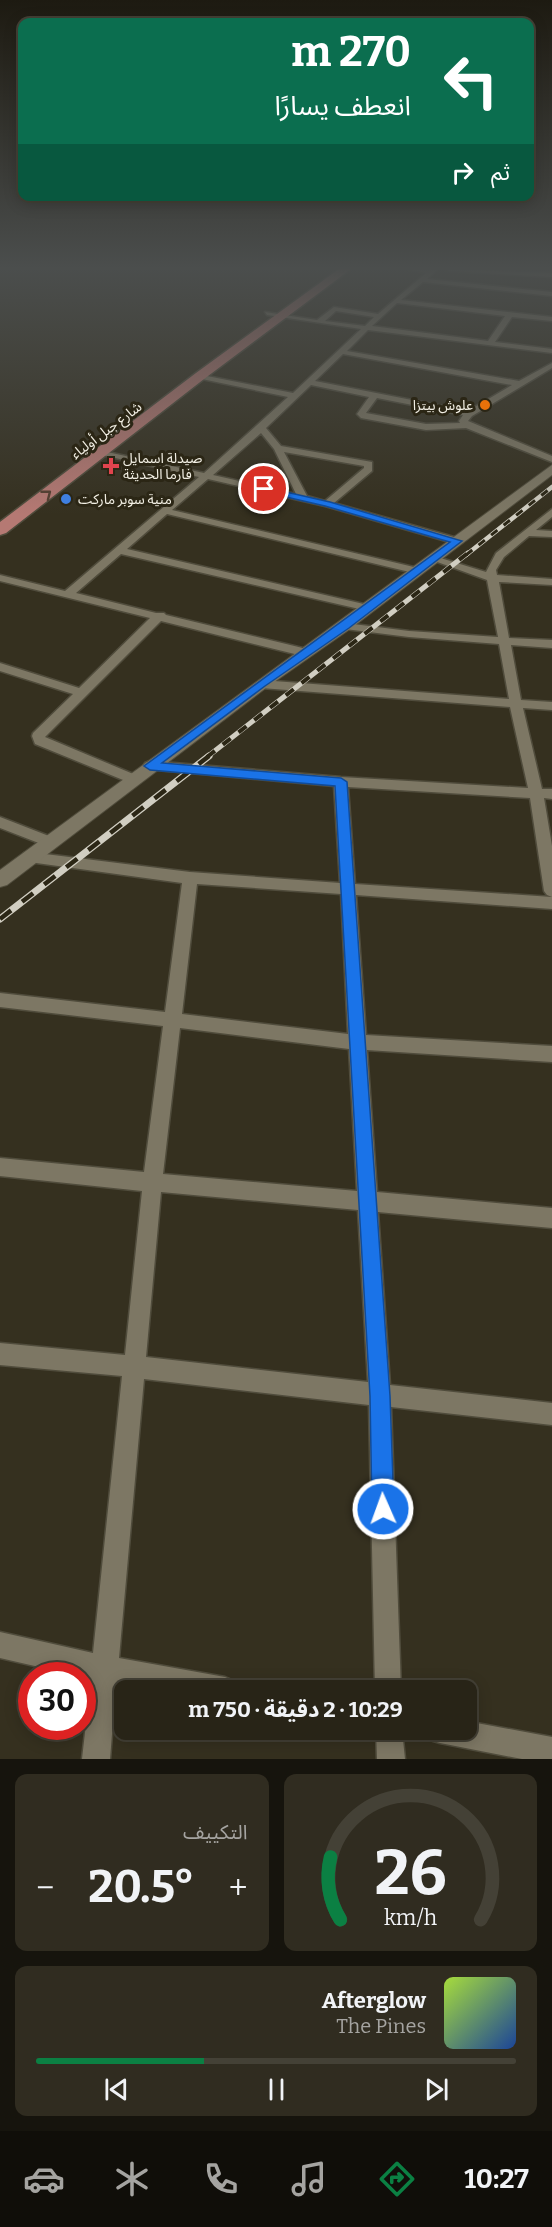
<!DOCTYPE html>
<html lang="ar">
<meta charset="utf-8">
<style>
:root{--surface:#282417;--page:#302c20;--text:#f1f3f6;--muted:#a5a4a1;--line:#444136;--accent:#0b8043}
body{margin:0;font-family:Bitter,"Noto Sans Arabic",serif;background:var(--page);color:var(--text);direction:rtl;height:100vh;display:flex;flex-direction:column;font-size:22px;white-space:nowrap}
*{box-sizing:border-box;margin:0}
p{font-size:20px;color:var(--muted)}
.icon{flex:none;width:33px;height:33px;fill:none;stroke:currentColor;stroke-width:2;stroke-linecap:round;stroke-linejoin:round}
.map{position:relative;height:1759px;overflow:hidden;direction:ltr}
.side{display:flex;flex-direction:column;gap:15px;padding:15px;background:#16140d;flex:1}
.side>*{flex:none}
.banner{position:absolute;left:18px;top:18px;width:516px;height:183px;border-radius:12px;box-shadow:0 3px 15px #0003,0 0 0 2px var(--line);direction:rtl;background:#0b6e4f;color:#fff;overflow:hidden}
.speed{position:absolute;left:18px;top:1662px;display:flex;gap:12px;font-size:30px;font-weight:700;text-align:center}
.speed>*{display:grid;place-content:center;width:78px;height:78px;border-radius:50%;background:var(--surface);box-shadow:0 3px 15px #0003,0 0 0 2px var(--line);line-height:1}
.speed .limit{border:9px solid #d22;background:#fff;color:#111}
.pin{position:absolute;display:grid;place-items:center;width:51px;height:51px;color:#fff;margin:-26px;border:3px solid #fff;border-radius:50%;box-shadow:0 2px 6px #0007}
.me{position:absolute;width:66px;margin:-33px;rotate:358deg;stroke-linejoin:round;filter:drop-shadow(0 0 4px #0008)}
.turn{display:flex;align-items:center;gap:21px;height:126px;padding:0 24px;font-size:27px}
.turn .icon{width:78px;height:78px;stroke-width:2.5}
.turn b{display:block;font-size:42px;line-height:51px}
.then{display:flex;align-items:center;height:57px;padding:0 24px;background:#0003;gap:12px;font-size:22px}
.big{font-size:45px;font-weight:700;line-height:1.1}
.side .card{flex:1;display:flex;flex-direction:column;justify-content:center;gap:9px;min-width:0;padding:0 21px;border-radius:12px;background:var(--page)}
.side .dial{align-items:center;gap:0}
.dial svg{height:156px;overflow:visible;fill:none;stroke:var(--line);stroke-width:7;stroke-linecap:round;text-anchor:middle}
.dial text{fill:var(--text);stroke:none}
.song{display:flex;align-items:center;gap:18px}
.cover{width:72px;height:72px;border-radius:9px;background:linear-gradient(135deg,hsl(80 70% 55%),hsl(220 70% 35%))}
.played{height:6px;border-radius:3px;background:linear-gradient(90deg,var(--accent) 35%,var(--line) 35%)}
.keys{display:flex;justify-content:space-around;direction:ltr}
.heat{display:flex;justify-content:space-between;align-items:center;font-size:33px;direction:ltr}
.side .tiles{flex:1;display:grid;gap:15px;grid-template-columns:1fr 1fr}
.card:last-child{grid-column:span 2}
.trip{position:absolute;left:114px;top:1680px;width:363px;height:60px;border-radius:12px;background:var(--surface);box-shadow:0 3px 15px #0003,0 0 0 2px var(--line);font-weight:700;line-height:60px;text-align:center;direction:rtl}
.dock{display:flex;height:96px;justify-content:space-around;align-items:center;background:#100e09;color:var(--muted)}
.dock .icon{width:42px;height:42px}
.dock .active{color:var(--accent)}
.dock b{font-size:27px;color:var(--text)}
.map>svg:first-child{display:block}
</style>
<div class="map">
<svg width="552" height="1759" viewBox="0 0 552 1759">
<rect width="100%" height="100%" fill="#35301f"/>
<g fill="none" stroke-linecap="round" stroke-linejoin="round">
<g stroke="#504c3c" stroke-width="3">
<path id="minor" d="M407,269H438L427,279L552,292V296L423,282L401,300L552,317V321L512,317L495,342L552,349V353L368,330L347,351L519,381L552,363V368L472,416L468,421L552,456V462L466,428L426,430L361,418L357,414L369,397L311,385L266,428L281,446L372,462V471L334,503L461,539V543H453L325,506L208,479L172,510L418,568L423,571L418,574L167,514L127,549L368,605L374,608L368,611L121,554L76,593L156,613H164L166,615L311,650L313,653L307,657L161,621L45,737L138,776L140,779L138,782H128L35,744L32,736L33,733L73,694L0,671V663L79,688L150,618L0,581V575L65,591L199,477L98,454V450L204,473L288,397L197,378V374L293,393L361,329L267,315L265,312L317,320L334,307L378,314L426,273ZM397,303L505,316L488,341L372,326ZM336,311L374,317L365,326L325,321ZM343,354L512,385L468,411L315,381ZM377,398L463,415L459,421L460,423L426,424L366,413ZM261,433L274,449L296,494L213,475ZM284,452L364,466V468L325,501L307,496Z
M446,269L552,273V277L449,271Z
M552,509V517L536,530L552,531V537L529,536L504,557L496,570L497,575L552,579V585L499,582L509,638L552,640V648L511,645L521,700L552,702V710L523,708L542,789H552V799L544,798L552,846V897L547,895L544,891L530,798L348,787L355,884L552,897V909L356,895L366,1035L552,1046V1062L367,1050L377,1192L552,1208V1228L378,1212L390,1385L552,1403V1425L391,1407L401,1690H375L369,1405L144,1379L119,1658L225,1677L234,1681L238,1690H154L116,1684L110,1759H82L91,1679L0,1658V1632L93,1653L122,1376L0,1365V1343L125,1355L142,1191L0,1176V1158L144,1172L163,1026L0,1007V993L165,1012L182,883L29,862L24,861L22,857L24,853L29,852L190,872L340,883L334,786L145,769L143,766L145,763L150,761L341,777L528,788L510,707L261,688L255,684L261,680L509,699L499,644L409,637L345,629L339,626L345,623L409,631L498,637L487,580L429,559L434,556L486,572L496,553ZM197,884L341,894L348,1034L182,1014ZM180,1028L349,1049L357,1191L163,1174ZM161,1192L358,1210L368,1382L146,1357Z
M0,817L54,838L56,842L49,847L0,828Z
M466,1721L552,1737V1759H522L440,1743L430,1740L427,1730H466Z
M376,1730H402L405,1759H377Z"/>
</g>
<g stroke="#504c3c" stroke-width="2">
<path id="tertiary" d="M552,465V475L350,629L267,687L7,885L0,887V870Z"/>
</g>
<g stroke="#504c3c" stroke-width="3">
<path id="primary" d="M339,269H351L204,379L6,533L0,535V522L196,373Z"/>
</g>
<use href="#minor" fill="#7d7764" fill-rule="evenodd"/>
<use href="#tertiary" fill="#7d7764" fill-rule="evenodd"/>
<use href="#primary" fill="#b57973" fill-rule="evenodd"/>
<g stroke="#d1cec2" stroke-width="4.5">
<path id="rail-far2" d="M466,555L552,487"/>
</g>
<g stroke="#d1cec2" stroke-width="5">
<path id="rail-far1" d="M207,757L468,553"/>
</g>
<g stroke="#d1cec2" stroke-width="7">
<path id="rail" d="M0,919L209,756"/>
</g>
<use href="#rail-far2" stroke="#2b2615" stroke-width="3" stroke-dasharray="8" stroke-linecap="butt"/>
<use href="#rail-far1" stroke="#2b2615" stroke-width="4" stroke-dasharray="10" stroke-linecap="butt"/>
<use href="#rail" stroke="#2b2615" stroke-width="4.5" stroke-dasharray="14" stroke-linecap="butt"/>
</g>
<defs><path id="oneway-chevron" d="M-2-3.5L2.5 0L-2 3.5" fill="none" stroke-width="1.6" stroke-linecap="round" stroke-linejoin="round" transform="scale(1.5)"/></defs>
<use stroke="#543f31" href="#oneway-chevron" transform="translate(47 494) rotate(-38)"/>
<linearGradient id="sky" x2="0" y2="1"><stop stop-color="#1d1a11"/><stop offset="0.52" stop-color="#4b4e4d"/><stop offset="1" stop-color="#4b4e4d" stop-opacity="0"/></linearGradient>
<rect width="552" height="515" fill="url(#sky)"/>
<path fill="#1a73e8" stroke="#114b97" stroke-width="1.5" d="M264,487L330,502L462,541L349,628L265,686L162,763L341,778L347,782L390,1396L394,1509L390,1517L383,1520L375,1517L372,1509L370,1396L335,786L150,770L144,766L450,542L325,506L260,491L259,489Z"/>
<circle fill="#e8710a" stroke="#2b2615" stroke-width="2" cx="485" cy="405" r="6"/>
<path fill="#e0444e" stroke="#2b2615" stroke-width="2" d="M108 457h6v6h6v6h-6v6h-6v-6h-6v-6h6z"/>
<circle fill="#3f7fe0" stroke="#2b2615" stroke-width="2" cx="66" cy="499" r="6"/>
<g text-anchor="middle" stroke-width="6" stroke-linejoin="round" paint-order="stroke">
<g font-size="14" fill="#f2efe4" stroke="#2b2615" text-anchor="start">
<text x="473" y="410" text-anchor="end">علوش بيتزا</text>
<text x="123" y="463">صيدلة اسمايل<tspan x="123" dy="16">فارما الحديثة</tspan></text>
<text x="78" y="504">منية سوبر ماركت</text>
</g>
<g font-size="14" fill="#f2efe4" stroke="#2b2615">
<text transform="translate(106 430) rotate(-37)" y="5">شارع جبل أولياء</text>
</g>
</g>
</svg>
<div class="speed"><div class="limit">30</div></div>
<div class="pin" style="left:264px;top:489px;background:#d93025"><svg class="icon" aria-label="arrive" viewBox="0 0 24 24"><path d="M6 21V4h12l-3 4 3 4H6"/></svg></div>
<svg class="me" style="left:383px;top:1509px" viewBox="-20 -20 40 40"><circle r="17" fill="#1a73e8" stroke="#fff" stroke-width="3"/><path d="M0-11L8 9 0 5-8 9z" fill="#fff"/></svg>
<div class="trip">10:29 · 2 دقيقة · 750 m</div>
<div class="banner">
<div class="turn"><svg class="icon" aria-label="left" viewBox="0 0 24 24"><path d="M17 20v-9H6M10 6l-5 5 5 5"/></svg><div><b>270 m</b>انعطف يسارًا</div></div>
<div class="then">ثم<svg class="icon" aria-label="right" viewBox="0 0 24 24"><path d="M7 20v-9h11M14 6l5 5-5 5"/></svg></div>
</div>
</div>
<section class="side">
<div class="tiles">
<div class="card dial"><svg viewBox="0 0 100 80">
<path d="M14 69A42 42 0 1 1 86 69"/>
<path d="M14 69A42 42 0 0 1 9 37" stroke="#0b8043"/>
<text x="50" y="56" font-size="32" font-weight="700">26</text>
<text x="50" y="72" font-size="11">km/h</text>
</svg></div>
<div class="card"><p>التكييف</p>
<div class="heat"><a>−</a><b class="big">20.5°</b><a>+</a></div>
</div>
<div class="card">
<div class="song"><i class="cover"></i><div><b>Afterglow</b><p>The Pines</p></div></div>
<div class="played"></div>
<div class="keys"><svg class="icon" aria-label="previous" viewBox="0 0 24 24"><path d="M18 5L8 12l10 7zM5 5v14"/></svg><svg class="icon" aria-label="pause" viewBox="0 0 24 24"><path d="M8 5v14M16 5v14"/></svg><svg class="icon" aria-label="next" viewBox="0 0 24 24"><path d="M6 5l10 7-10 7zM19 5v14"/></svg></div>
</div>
</div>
</section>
<nav class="dock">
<b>10:27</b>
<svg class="icon active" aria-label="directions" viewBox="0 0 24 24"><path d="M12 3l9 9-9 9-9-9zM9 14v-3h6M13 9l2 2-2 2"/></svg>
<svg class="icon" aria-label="music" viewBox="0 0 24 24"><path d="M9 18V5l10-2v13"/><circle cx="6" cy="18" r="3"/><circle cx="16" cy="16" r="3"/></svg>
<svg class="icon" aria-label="phone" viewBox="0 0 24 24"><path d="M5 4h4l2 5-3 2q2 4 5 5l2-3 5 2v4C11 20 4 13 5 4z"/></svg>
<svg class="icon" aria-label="climate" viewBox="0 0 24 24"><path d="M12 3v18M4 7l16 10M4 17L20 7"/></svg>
<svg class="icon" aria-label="car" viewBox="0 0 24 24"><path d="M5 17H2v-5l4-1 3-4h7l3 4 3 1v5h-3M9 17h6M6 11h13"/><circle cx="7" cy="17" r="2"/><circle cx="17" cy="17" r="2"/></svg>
</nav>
